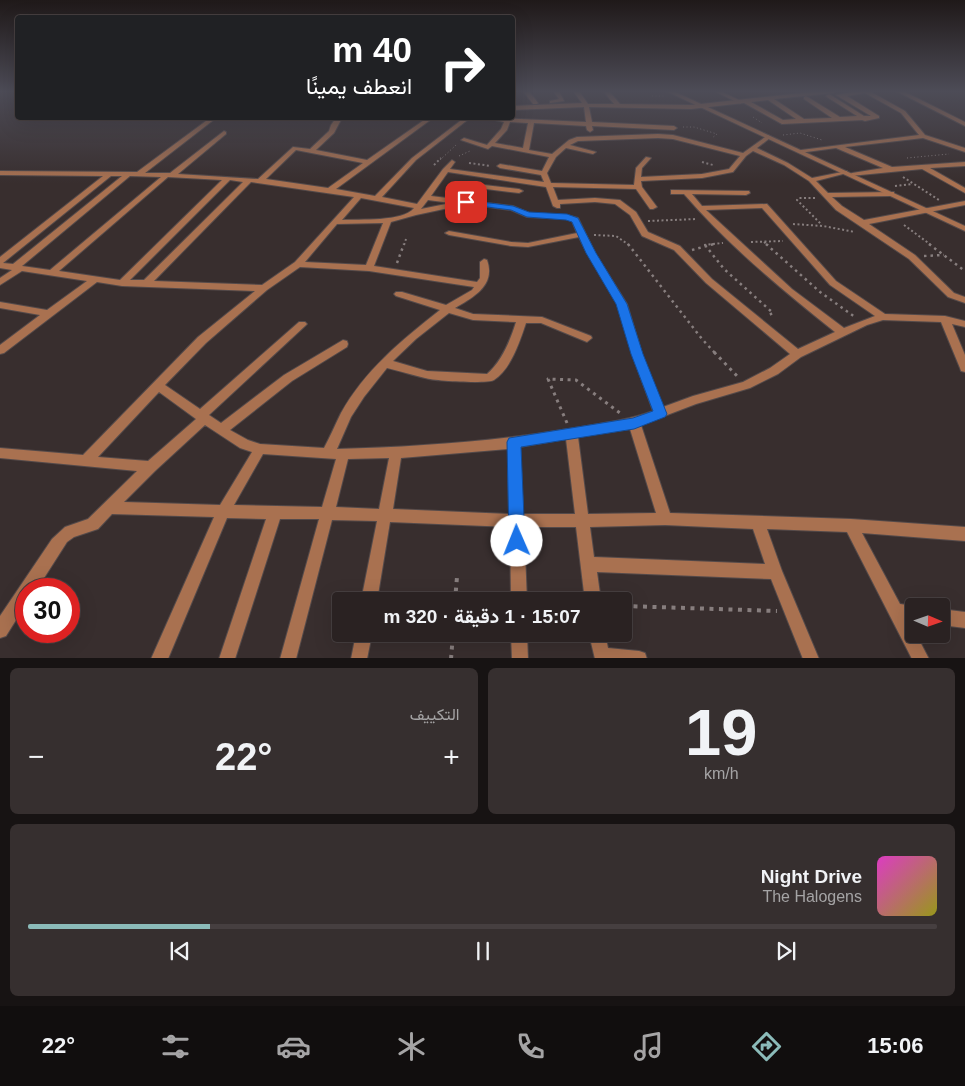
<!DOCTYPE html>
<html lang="ar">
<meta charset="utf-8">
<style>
:root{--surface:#2a2222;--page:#362f2f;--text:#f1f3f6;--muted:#a5a4a5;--line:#463f40;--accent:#8bbbb9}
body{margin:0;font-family:Helvetica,Vazirmatn,sans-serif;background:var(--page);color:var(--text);direction:rtl;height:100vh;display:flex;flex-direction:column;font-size:19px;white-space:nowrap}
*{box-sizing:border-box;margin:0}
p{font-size:16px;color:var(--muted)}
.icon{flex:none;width:28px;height:28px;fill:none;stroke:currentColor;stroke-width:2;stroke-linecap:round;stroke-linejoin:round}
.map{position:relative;height:658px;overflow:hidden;direction:ltr}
.panel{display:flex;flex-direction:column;gap:10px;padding:10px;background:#171313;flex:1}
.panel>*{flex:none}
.top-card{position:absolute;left:15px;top:15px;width:500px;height:105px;border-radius:5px;box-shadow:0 5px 20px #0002,0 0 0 1px var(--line);direction:rtl;background:#202124;color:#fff;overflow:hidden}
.needle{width:32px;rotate:92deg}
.controls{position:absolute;left:905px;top:598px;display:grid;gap:10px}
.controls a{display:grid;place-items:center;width:45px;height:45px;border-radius:5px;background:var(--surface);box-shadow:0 5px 20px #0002,0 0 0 1px var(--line);font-size:25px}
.speed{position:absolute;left:15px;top:578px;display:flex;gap:10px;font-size:25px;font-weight:700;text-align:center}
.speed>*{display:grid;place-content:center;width:65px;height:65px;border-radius:50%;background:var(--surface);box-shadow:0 5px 20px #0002,0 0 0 1px var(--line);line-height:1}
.speed .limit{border:8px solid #d22;background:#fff;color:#111}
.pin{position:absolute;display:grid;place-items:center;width:42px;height:42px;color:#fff;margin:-21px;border-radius:10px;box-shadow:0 2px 8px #0006}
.me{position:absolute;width:55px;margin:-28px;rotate:359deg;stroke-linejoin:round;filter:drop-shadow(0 0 4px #0008)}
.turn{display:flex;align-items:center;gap:18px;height:105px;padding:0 20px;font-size:22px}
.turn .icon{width:65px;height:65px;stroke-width:2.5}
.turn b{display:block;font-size:35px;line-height:42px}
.big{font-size:38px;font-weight:700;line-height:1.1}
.panel .widget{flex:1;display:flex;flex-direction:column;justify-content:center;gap:8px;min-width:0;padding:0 18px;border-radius:8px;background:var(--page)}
.panel .dial{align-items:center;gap:0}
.dial b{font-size:65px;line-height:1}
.song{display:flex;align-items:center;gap:15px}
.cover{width:60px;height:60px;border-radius:8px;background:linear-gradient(135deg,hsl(310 70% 55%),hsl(60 70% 35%))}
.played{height:5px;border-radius:2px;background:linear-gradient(90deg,var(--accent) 20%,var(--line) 20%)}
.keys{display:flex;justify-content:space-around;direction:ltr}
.heat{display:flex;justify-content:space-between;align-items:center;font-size:28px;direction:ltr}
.panel .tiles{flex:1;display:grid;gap:10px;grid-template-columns:1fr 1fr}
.widget:last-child{grid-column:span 2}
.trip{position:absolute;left:332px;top:592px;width:300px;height:50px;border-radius:5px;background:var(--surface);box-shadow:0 5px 20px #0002,0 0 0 1px var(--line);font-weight:700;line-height:50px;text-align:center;direction:rtl}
.menu{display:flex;height:80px;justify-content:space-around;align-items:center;background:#110e0e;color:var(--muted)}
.menu .icon{width:35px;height:35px}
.menu .selected{color:var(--accent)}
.menu b{font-size:22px;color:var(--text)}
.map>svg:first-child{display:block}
</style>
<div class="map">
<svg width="965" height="659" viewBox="0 0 965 659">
<rect width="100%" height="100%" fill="#382e2e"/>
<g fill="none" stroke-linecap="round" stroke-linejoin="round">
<g stroke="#544a4a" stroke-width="4.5">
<path id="service" d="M717,91L740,102"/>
</g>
<g stroke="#544a4a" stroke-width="2">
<path id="minor" d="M523,91H529L538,103L537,104H533Z
M553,91H559L564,101L550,103V101L559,99Z
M573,91H579L588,104H614L603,91H609L620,104L691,105L820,91H836L833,93L774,99L804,119L832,118L804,99V97L806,96L840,117L857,116L827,97L826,96L829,94L864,116H871L836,95L858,91H872L871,92L905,111L925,135L965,148V152L923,138L845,147L892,167L965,162V166L930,168L965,188V193L922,169L850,176L849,175L852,173L883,168L836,148L799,153V151L801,150L919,135L901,113L865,93L847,96L879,116V118L865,121L862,120L782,124L744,103L691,109L589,107L592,122L674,126L677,128L674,130L592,126L593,130L590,132L587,130L586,126L534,123L529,150L552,154L569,140L577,137L658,134L673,135L743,153L768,135L771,137L770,138L757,148L788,163L812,178L847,171V173L816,181L828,193L894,192V196H891L832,197L842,206L864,220L965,201V205L869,224L915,255L954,293L965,297V303L948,297L909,259L836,210L809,181L784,165L753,151L746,156L733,172L702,178L641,181L642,187L657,207L653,209H650L636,189L553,187L558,200L595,198L620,200L636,212L648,232L680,246L712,279L798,349L835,332C782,290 728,245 684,194H671V190L749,191L750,193L746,195L692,194L702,206L767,204L836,281L885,314L945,316L965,321V327L952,324L965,355V372L961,371L960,368L941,322L883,320L867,325L801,357L778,374L750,388L696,404L641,425L670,513L851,519L965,527V541L862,533L900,604L914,606V622L910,621L914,629V634H916L929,659H912L847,532L767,529L782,571L819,659H803L771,579L597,572L601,601H585L576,527H524L527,601H511L510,527L390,522L377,601H361L377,521L332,520L296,659H280L319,519H280L235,659H219L266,519L227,518L168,659H151L214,517L112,514L98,529L74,537L67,542L37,589H26V604L6,636L0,638V616L52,539L65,527L88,519L137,471L0,458V448L83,455L198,337L255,291L122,286L97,282L4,353L0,354V345L40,315L0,308V302L47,310L87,281L22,271L0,285V278L12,270L0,268V257L103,176L0,175V171L137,172L210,118H216L145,173H170L224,131L226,132V134L178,174L258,179L293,147L310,149L329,131L331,125L336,118H342L334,133L316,150L367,160L427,118H433L336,189L375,196L412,158L464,118H470L416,160L382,197L417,204L443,169L452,160L455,162L450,169L544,182L541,175L500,168L497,166L500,164L542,171L549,157L492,146L488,149L461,140L464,138L487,145L501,129L504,122L495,120V118L586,122L584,107L512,110V106L582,103ZM768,100L796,119L783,120L751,102ZM510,122L528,123L523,148L495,143L507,130ZM658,138L673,139L740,156L729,169L702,174L641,177L642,168L651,158L646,157L636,168L634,185L551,183L547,173L556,157L566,148L593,154L596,152L570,145L578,141ZM296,150L363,163L328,188L266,179ZM448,172L546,187L553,206L557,208H560V204L595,202L615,204L630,215L642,236L674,250L706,283L790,354L770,368L743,382L693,396L663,407L642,354L627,304L595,253L578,218L567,215L529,213L513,206L431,196ZM111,176H122L13,264L3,263ZM130,176L161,177L50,270L22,266ZM168,177L222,180L120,280L59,271ZM230,180L243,182L144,280H130ZM251,182L354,197L295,262L262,285L154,281ZM361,198L414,208C403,222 359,219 342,220ZM428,200L451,203L421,209ZM458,203L511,210L527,217L566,219L572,221L577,233L528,243L511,242L449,231L445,233L449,235L511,246L528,247L579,237L587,253L617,304L632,354L653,411C626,421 597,424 568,429C491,442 414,447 337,449L351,417L364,397L387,368C400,371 412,375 425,378C434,381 488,384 494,380C511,369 520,341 526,323H541L587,342L592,338L591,336L542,317L473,314L455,308C474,297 496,285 487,260L484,259L480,262V278L477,282L374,266L391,222L416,215L458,206ZM762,208L830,285L875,316L844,328L792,289L706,210ZM383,223L366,265L305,262L337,224ZM300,267L369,271L474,287L472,290L446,305L402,292H396L394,294L396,296L440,310C403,339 364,371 341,413C335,425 330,437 324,448L260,444L248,440L230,430L292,381L347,347L348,344L347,341L343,340L284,375L221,423L209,415L305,326L307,324L305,322H299L200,409L165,385L206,343L267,290ZM449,313L473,320L516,322C510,341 502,361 487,374L427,371L393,361L416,339ZM159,392L196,419L148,461L98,457ZM205,425L240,448L252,452L220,505L124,502L155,471ZM630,429L656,513L588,514L578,437ZM566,439L575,514H523L520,447ZM508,449L509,514L393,509L401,458ZM263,454L336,459L322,507L234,505ZM389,458L379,509L336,507L348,459ZM665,525L753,529L765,564L594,557L590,527Z
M896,91H903L965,122V126Z
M467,183L519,189L523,191L519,193L470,187H467Z
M941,609L965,612V628L941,625Z
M356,634H372L367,659H351Z
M511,634H527L528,659H512Z
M589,634H605L608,648L639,651L645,653L647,659H595Z"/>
</g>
<g stroke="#544a4a" stroke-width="2">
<path id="tertiary" d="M666,91H673L965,226V231Z"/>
</g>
<path stroke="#877e7e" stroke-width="1" stroke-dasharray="1 2.5" stroke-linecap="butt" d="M652,96H664
M753,117L762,123
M683,127H694L717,134L712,138
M783,135L800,133L822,140
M459,156L470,151
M907,158L949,154
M440,160L456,145"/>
<path stroke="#877e7e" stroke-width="2" stroke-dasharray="2 2.5" stroke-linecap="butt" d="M702,162L713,165
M469,163L491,166
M434,165L441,158
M903,177L939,200
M895,186L912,184
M815,198H799L797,200L822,225
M648,221L697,219
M793,224L823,226L855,232
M904,225L931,245
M594,235L616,236L629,245
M751,242L783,241
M764,242L768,245
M404,245L406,239
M704,245L723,243"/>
<path stroke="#877e7e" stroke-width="2.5" stroke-dasharray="2.5 4" stroke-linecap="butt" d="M628,244L702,339L715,353
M766,244L820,292L855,317
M929,244L965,271
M705,245L724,269L773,313L767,316
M692,250L714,244
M924,256L944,255
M397,263L404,244"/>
<path stroke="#877e7e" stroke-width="3" stroke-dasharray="3 4.5" stroke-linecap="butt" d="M714,352L738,377
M567,423L548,379L576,380L620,413"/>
<path stroke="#877e7e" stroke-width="4" stroke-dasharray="4 5.5" stroke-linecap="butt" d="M455,601L457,577
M624,606L777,611
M451,659L453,634"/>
<use href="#service" stroke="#a97150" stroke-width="3"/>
<use href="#minor" fill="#a97150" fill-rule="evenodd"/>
<use href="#tertiary" fill="#a97150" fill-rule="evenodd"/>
</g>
<linearGradient id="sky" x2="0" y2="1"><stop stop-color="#1f1919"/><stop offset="0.5" stop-color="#4d4c57"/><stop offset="1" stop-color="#4d4c57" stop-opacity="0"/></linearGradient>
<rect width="965" height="183" fill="url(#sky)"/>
<path fill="#1a73e8" stroke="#114b97" d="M466,200L513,206L529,212L567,214L578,218L596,253L627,304L643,354L667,414L665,417L634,429L521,447L525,541L523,547L517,549L512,547L509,541L507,442L509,438L633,418L653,411L631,354L616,304L586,253L572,222L566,220L527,217L511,210L463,204L462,202Z"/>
</svg>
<div class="controls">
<a><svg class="needle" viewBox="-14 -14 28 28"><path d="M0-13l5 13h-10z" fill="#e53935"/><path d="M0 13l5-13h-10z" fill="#a5a4a5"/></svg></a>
</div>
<div class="speed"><div class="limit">30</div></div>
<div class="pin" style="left:466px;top:202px;background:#d93025"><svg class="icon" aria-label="arrive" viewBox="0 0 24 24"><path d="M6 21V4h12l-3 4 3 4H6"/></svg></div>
<svg class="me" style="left:517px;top:541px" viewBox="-20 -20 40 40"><circle r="19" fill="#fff"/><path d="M0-13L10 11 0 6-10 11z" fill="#1a73e8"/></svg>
<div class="trip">15:07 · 1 دقيقة · 320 m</div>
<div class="top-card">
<div class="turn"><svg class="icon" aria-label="right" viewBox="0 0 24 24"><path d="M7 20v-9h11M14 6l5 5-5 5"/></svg><div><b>40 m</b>انعطف يمينًا</div></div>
</div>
</div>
<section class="panel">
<div class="tiles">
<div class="widget dial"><b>19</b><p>km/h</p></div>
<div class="widget"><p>التكييف</p>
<div class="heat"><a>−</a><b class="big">22°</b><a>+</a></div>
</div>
<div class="widget">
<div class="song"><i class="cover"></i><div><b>Night Drive</b><p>The Halogens</p></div></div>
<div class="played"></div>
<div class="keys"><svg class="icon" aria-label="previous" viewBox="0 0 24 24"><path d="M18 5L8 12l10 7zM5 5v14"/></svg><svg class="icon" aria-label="pause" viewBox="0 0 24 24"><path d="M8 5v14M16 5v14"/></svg><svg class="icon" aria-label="next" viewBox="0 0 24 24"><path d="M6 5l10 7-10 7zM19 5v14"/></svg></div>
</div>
</div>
</section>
<nav class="menu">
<b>15:06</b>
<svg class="icon selected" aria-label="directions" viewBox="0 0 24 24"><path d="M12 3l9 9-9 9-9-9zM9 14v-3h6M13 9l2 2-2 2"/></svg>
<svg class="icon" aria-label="music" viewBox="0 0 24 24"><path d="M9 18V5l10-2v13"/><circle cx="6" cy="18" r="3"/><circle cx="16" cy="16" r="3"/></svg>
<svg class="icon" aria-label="phone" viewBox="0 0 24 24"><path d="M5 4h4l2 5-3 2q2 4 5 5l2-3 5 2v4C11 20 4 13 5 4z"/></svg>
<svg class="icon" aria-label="climate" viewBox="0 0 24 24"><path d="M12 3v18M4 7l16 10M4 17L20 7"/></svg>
<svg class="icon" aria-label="car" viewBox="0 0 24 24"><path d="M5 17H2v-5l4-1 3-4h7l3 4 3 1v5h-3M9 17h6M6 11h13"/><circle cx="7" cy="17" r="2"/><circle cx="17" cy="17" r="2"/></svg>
<svg class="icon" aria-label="filters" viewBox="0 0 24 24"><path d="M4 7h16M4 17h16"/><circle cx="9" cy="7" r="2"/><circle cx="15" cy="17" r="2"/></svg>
<b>22°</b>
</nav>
